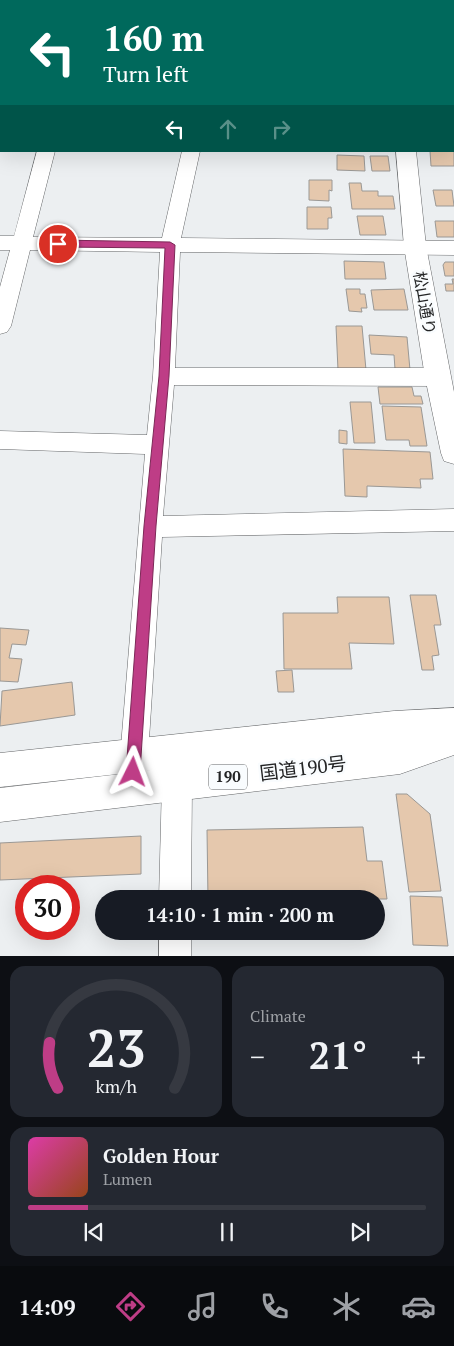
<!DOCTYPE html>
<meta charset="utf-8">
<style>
:root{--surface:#171b24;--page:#242831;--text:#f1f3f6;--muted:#9ea1a6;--line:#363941;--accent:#be3d86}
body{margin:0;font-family:"PT Serif","Noto Sans JP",serif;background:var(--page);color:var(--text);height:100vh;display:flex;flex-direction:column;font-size:19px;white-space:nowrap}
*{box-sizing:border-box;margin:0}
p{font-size:16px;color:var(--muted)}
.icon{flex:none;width:28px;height:28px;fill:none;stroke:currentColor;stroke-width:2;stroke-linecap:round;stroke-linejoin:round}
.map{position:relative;height:956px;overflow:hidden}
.drawer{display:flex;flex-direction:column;gap:10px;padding:10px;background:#0d0f14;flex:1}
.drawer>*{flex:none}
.banner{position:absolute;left:0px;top:0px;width:455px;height:152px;box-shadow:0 5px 20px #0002;background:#00695c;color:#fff;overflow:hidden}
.speed{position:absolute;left:15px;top:875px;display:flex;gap:10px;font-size:25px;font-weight:700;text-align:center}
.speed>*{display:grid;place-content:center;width:65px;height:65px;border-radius:50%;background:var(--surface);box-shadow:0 5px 20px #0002;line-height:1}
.speed .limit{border:8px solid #d22;background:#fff;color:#111}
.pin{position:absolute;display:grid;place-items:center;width:42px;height:42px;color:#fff;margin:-21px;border:2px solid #fff;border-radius:50%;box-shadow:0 1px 5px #0007}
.me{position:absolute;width:55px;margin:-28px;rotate:3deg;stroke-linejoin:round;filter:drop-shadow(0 0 4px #0008)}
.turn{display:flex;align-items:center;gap:18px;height:105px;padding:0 20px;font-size:22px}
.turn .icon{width:65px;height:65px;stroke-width:2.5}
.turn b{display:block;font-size:35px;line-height:42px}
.lanes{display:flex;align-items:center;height:48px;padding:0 20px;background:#0003;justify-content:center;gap:25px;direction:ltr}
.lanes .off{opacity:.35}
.big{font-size:38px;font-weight:700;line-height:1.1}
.drawer .tile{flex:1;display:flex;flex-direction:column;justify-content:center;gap:8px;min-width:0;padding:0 18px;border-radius:15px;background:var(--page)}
.drawer .dial{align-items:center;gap:0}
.dial svg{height:130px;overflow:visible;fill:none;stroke:var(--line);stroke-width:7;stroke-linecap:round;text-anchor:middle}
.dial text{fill:var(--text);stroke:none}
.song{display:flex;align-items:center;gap:15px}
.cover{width:60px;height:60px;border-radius:8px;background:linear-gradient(135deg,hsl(320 70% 55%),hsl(20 70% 35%))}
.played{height:5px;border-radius:2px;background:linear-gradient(90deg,var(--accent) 15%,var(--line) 15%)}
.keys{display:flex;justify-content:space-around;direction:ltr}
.heat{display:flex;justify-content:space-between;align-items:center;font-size:28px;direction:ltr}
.drawer .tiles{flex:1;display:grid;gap:10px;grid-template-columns:1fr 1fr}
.tile:last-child{grid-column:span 2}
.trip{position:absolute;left:95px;top:890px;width:290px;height:50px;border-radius:25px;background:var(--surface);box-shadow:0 5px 20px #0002;font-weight:700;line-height:50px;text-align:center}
.menu{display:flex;height:80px;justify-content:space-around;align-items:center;background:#090b0e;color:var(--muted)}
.menu .icon{width:35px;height:35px}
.menu .current{color:var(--accent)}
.menu b{font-size:22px;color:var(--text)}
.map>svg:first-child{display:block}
</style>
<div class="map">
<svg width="454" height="956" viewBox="0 0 454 956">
<rect width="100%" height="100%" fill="#eceff1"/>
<path fill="#e5c8ad" stroke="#9a9895" d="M430,151H454V166H431Z
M337,155L364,156L365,171L337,170Z
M370,156H388L390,171H372Z
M309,180H332V191L329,190V201L309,200Z
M349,183H361L362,191H378V196H393L395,209H352Z
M433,190H452L454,206H436Z
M307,207H331L332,218H328V229H307Z
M357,216H383L386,235H360Z
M435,221H454V237H437Z
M344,261L384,262L386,279H345Z
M445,262H454V276H445L443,265Z
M452,279H454V291H446L445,284H453Z
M346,289H360V294H365L367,308H361L362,312L349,311Z
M404,289L408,310H374L371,290Z
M336,326H362L366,370H338Z
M369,335L407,337L410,370L395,369L394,355L371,354Z
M378,387H412L414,396H421L423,404H380Z
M350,402H371L375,443H354Z
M382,406L421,407L427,446H410L409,440H386Z
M339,430L347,431V444L339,443Z
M343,449L430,452L433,479H420L421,488L367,486V497L345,496Z
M410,595H436L441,625H434L439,655L432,656L434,670H422Z
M337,597H389L394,644L349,643L352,669H284L283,613H338Z
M0,628L29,630L26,645L12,644L9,658L22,659L18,682L0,681Z
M292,670L294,692H278L276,671Z
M72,682L75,715L0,726L2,691Z
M396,794H407L430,814L441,891L409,892Z
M363,827L367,861H382L387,899H208L207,830Z
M141,836V874L0,880V843Z
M410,896L442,897L448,946L413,945Z
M208,931H237V933L208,934Z"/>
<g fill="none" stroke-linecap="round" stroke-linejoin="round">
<g stroke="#656769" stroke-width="1">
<path id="minor" d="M215,0H231V1H215Z
M304,0H320V1H304Z
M37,151H55L33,237L162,238L182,151H200L181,238L454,241V255L180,252L175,368H438L446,371L449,377L446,383L438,386L174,385L163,516L454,509V531L162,537L147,771L143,781L133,785L123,781L119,771L145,454L0,449V431L147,435L153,376L160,252L30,250L11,326L7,332L0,334V287L10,250H0V236H14Z
M177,768L187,773L192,783L191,899H159L162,783L167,773Z
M159,931H191V956H159Z"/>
</g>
<g stroke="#656769" stroke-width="1">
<path id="tertiary" d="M385,0H403V1H385Z
M396,151H416L426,246L454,392V464L444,461L441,453L425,377L404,246Z"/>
</g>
<g stroke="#656769" stroke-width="1">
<path id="trunk" d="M454,708V755L400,774L0,822V788L155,770L0,787V753L394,711Z"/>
</g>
<use href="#minor" fill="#fff" fill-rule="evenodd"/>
<use href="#tertiary" fill="#fff" fill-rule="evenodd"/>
<use href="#trunk" fill="#fff" fill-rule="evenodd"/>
</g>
<path fill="#be3d86" stroke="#7c2857" d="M58,240L170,242L175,245L169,376L156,526L140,772L138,777L133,779L128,777L126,772L144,526L159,376L165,248L58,247L54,244Z"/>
<g text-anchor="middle" stroke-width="5" stroke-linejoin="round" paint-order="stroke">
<rect fill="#f9fcfe" stroke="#636566" stroke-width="1" x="209" y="764.5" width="38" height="25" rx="4"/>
<g font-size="15" font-weight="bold" fill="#232425">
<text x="228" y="782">190</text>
</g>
<g font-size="16" fill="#232425" stroke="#f9fcfe">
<text transform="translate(425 303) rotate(80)" y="6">松山通り</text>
</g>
<g font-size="19" fill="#232425" stroke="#f9fcfe">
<text transform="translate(303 768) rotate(-7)" y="7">国道190号</text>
</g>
</g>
</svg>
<div class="speed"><div class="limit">30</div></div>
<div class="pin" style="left:58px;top:244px;background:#d93025"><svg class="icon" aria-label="arrive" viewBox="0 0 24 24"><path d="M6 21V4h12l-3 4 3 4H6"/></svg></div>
<svg class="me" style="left:133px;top:772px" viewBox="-20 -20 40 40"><path d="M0-17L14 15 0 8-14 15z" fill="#be3d86" stroke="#fff" stroke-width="4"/></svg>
<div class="trip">14:10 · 1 min · 200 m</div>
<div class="banner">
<div class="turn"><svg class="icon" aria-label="left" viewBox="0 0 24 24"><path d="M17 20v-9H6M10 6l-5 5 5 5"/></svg><div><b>160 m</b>Turn left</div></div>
<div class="lanes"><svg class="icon" aria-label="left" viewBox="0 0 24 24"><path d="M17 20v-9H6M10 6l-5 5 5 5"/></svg><svg class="icon off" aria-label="ahead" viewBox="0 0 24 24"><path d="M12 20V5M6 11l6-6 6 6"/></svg><svg class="icon off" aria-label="right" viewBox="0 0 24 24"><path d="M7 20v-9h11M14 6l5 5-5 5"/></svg></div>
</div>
</div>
<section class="drawer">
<div class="tiles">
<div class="tile dial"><svg viewBox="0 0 100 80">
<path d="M14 69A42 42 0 1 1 86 69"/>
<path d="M14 69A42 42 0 0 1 9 41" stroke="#be3d86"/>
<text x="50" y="56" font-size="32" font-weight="700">23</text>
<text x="50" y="72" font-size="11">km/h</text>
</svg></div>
<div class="tile"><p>Climate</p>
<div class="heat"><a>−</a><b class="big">21°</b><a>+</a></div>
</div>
<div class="tile">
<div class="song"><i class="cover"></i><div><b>Golden Hour</b><p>Lumen</p></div></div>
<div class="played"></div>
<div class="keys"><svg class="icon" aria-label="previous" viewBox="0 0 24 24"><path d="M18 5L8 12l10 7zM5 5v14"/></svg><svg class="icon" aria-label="pause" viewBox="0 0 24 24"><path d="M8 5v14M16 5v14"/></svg><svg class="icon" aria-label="next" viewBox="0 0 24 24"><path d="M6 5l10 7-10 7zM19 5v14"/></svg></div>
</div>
</div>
</section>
<nav class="menu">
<b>14:09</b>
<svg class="icon current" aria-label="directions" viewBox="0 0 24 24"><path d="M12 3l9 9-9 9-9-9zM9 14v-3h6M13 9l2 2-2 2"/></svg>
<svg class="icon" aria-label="music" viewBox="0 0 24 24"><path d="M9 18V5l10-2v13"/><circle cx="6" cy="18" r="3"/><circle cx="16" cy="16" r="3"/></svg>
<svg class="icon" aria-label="phone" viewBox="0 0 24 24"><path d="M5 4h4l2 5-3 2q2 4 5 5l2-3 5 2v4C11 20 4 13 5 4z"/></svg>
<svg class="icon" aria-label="climate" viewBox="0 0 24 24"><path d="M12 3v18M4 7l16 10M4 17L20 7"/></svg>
<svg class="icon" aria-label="car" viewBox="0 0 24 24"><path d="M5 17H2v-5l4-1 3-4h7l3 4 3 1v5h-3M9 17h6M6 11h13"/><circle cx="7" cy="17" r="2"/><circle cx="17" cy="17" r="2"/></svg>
</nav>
